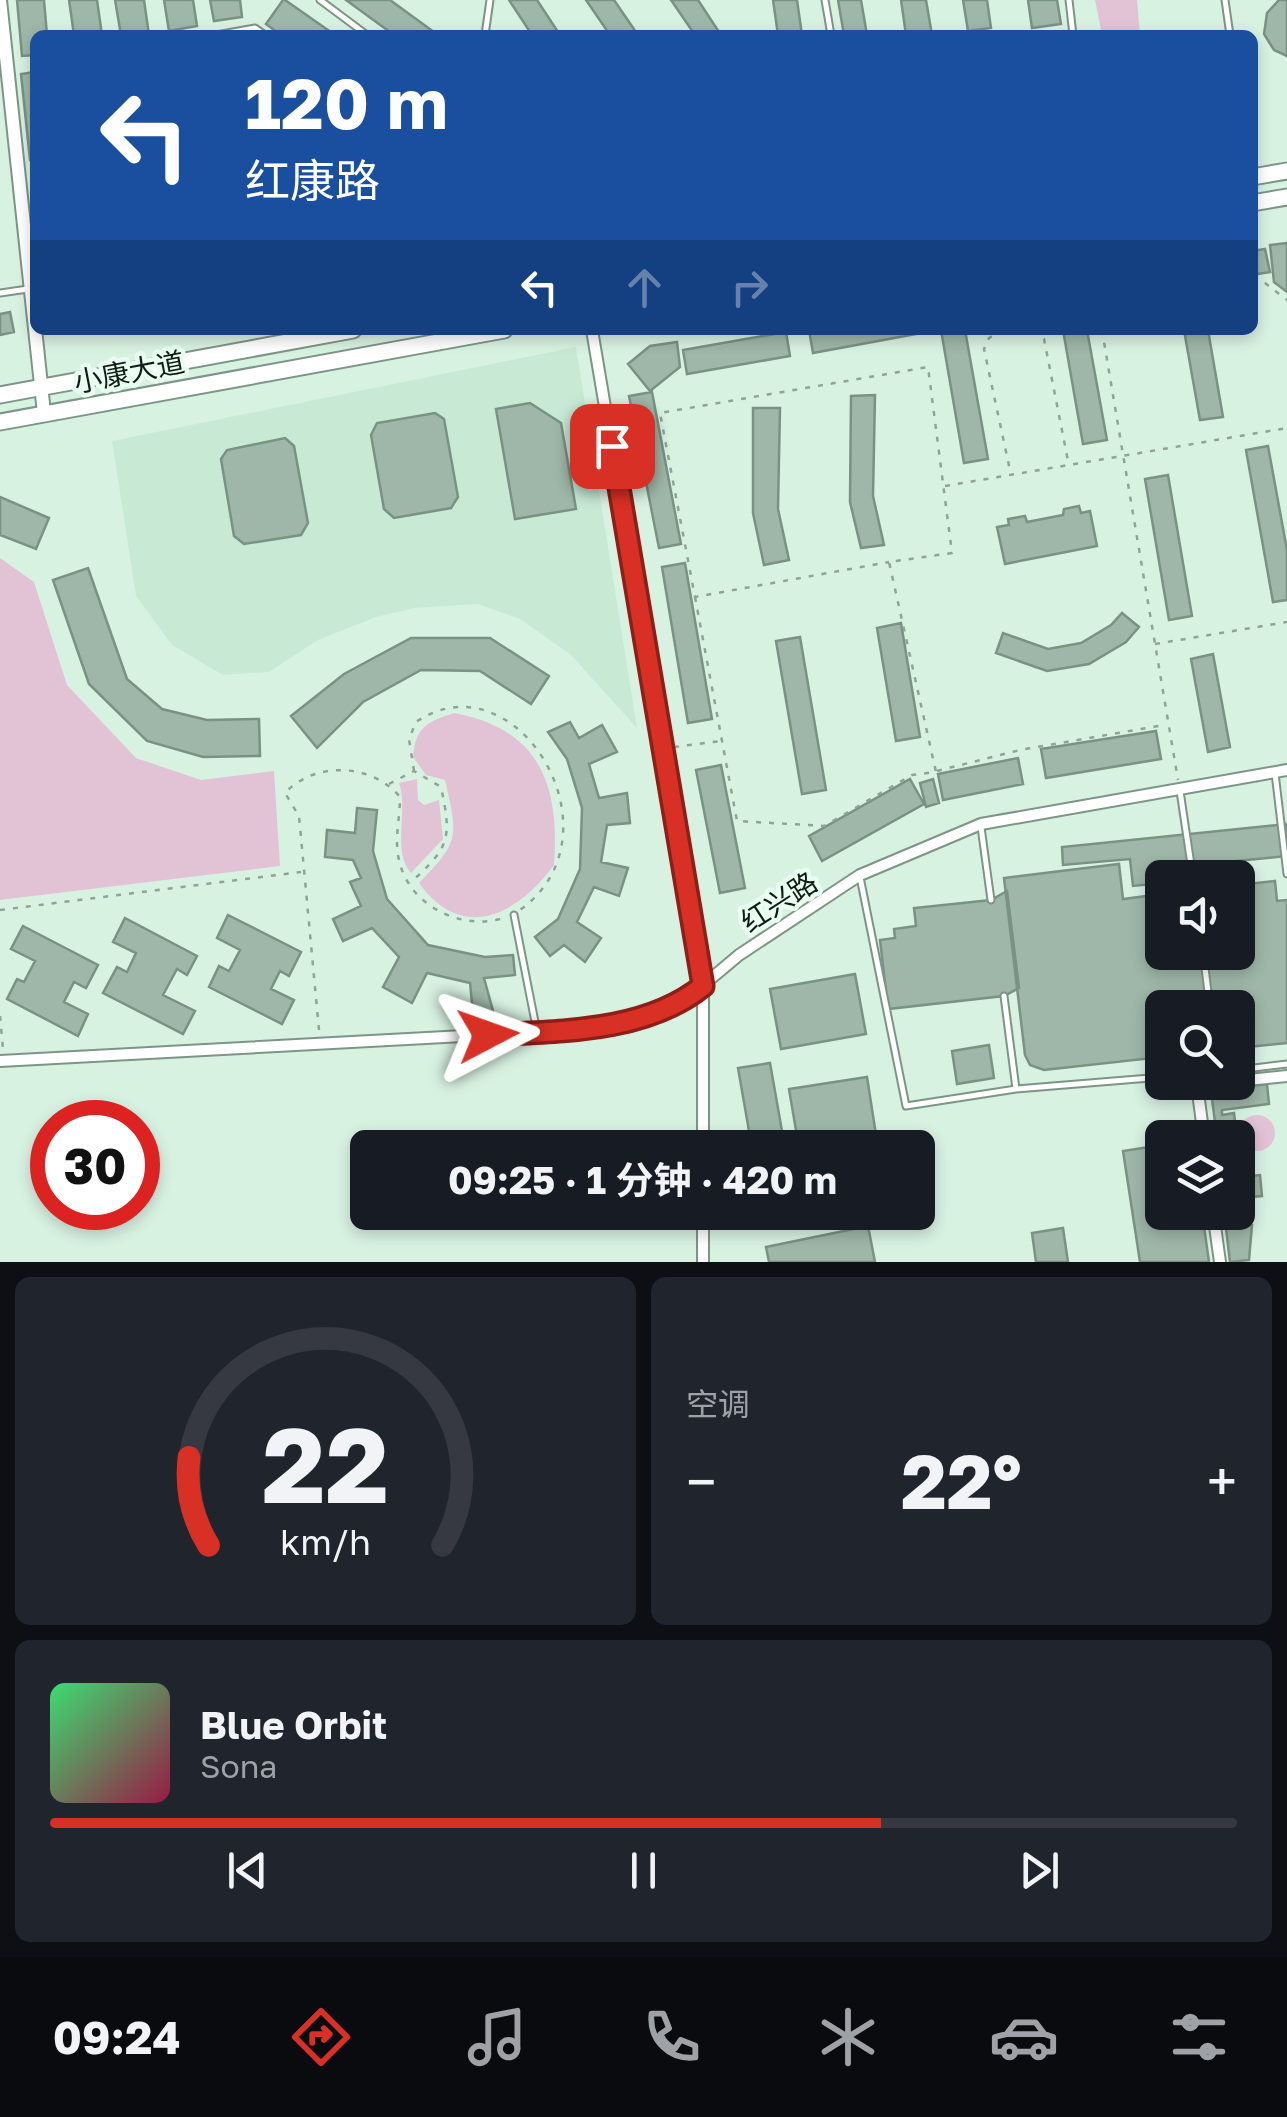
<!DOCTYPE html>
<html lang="zh">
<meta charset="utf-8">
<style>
:root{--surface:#171b24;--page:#20242c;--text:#f1f3f6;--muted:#9ea1a6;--line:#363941;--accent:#d93025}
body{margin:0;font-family:"Golos Text","Noto Sans SC",sans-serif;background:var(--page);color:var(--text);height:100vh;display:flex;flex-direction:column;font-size:38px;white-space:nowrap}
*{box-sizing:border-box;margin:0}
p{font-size:32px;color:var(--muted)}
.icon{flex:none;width:55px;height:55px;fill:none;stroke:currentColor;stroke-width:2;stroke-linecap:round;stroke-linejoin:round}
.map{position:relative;height:1262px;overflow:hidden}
.details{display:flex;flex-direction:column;gap:15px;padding:15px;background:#0d0f14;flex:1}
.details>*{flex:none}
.top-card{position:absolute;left:30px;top:30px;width:1228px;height:305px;border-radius:15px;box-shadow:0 5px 15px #0003;background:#1a4fa0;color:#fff;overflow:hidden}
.buttons{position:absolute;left:1145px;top:860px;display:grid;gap:20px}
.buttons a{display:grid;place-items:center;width:110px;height:110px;border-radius:15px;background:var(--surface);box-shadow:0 5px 15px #0003;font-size:50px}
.speed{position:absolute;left:30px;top:1100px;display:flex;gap:20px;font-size:50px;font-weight:700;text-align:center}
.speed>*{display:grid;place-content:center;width:130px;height:130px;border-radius:50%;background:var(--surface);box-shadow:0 5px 15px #0003;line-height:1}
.speed .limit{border:15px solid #d22;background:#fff;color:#111}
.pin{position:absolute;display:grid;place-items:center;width:85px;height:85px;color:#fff;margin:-42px;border-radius:20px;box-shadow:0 5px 15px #0006}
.me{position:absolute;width:110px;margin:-55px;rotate:86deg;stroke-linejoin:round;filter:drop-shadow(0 0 8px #0008)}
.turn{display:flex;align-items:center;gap:35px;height:210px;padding:0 50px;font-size:45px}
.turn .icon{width:130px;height:130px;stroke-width:2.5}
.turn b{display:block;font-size:70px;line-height:85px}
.lanes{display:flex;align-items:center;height:95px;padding:0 50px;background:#0003;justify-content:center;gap:50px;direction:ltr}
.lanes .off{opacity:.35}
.big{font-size:75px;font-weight:700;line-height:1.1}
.details .widget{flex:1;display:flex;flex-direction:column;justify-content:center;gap:15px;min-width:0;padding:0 35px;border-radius:15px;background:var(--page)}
.details .dial{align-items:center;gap:0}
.dial svg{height:260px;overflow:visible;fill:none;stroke:var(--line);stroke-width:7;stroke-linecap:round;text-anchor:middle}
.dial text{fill:var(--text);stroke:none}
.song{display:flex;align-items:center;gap:30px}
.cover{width:120px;height:120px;border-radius:15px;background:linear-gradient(135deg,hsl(140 70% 55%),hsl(340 70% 35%))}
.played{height:10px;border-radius:5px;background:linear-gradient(90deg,var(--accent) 70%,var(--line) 70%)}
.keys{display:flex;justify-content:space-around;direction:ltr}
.heat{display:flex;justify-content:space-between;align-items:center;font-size:55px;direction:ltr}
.details .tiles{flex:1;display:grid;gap:15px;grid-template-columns:1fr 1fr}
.widget:last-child{grid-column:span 2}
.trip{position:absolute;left:350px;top:1130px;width:585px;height:100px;border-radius:15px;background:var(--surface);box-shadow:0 5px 15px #0003;font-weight:700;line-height:100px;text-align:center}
.tabs{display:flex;height:160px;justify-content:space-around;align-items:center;background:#090b0e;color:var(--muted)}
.tabs .icon{width:70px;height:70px}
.tabs .active{color:var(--accent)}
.tabs b{font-size:45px;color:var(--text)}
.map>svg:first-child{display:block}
</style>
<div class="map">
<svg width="1287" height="1262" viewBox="0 0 1287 1262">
<rect width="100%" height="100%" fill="#d8f2e2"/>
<path fill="#c8ead5" d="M576,347L637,728L571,655L520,619L478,604L415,608L376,617L318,640L269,672L223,675L172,645L136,596L112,441Z"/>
<path fill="#e2c3d6" d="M1095,0H1137L1140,35H1102Z
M0,558L34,582L67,685L136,758L201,780L274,771L280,866L0,900Z
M454,713C540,729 560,785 554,865C518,914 463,944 419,883C460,841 458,837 445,780L426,775L413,757C416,727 426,722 454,713Z
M417,779L418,800L424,805L439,800L443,839L411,873C391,850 409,812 399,783Z
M1239 1133a18 18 0 1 1 36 0a18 18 0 1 1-36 0Z"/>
<path fill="#9eb7a8" stroke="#7a9283" stroke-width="2.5" d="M17,0H44L47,35H35V55L22,56Z
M69,0H97L102,35H74Z
M115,0H144L149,35H121Z
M164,0H193L197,26L169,31Z
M210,0H240L242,17L214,21Z
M283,0H285L335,35H281L266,24Z
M346,0H390L438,35H394Z
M509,0H537L560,35H532Z
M586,0H614L638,35H610Z
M671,0H698L721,35H695Z
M773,0H797L802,35H778Z
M838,0H861L867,35H844Z
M901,0H926L932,35H906Z
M963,0H987L991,28L968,31Z
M1028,0H1057L1061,24L1032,28Z
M1279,0H1287V56L1274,50L1264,34L1267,13Z
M35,72V159L30,160L21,74Z
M1287,243V292L1274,282L1270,245Z
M1265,249L1270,272L1252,275V251Z
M10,312L14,332L0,335V314Z
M809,330H915L916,334L813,353Z
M941,330H965L988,459L964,463Z
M1063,330H1087L1107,440L1083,444Z
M1184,330H1208L1223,417L1200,420Z
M786,332L790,356L687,374L683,350Z
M677,342L680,367L650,391L628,364L650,346Z
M652,392L681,544L659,548L629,396Z
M875,395L873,496L884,545L861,548L850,502L851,396Z
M530,403L561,423L576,509L515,519L496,409Z
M753,408H780L778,509L789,560L764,565L753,513Z
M435,413L444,419L458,497L451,508L394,518L384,509L371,435L377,423Z
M285,438L294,446L308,523L301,535L244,544L234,536L221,459L227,450Z
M1268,446L1287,550V600L1273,602L1246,450Z
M1168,475L1192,616L1169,620L1145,479Z
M0,497L49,518L36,549L0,535Z
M1079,506L1081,513L1090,511L1097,546L1005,564L997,527L1009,525L1008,519L1025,516L1027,522L1063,515L1064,509Z
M685,563L712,719L688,723L662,567Z
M88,568L127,679L162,709L207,720L259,719L260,756L203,757L147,741L89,684L53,580Z
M1122,613L1139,627L1126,642L1089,664L1047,671L996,653L1003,633L1048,649L1081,643L1111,625Z
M901,623L920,737L896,741L877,628Z
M800,637L826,790L802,794L776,641Z
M411,638H490L549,676L531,704L480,671L421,670L363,702L317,748L291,716L344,674Z
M1213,654L1230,747L1208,752L1191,659Z
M570,722L579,738L602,725L617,752L589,764L599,798L627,793L630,823L607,825L601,862L628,868L619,896L594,887L577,922L601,938L585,962L564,945L550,956L535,937L558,919L580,869L582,808L567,759L548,732Z
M1156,731L1161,759L1046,778L1041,749Z
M1018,758L1023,784L943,800L938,774Z
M721,765L745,888L720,893L696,770Z
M910,779L924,804L822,861L809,836Z
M933,779L939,803L926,807L920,783Z
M357,808L377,810L373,851L387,899L428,945L485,957L513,955L515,975L484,978L493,1011L473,1013L470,983L427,973L412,1003L383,987L399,957L372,928L343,941L333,919L361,906L350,882L361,878L353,860L325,857L327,830L355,833Z
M1287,824V856L1167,868L1168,878H1162V883L1133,886L1130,859L1063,865L1062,847Z
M1119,864L1123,899L1162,894V952H1238V885L1275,881L1277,901L1287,900V1043L1238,1048V1008H1162V1057L1044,1070L1030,1065L1025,1055L1004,878Z
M1007,891L1019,988L1004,996L888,1009L880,940L895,938L894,929L916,926L914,908L991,900Z
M228,915L301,952L289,976L280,971L271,989L294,1000L282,1024L209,987L219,966L229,971L240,950L217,938Z
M125,918L197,956L187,975L177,969L163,995L195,1011L183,1034L103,993L117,967L127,972L136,953L113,942Z
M23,926L98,965L86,988L74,982L64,1002L88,1014L78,1036L7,999L17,979L24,982L35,961L11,949Z
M855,974L866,1034L781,1049L770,989Z
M989,1045L994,1078L957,1084L952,1051Z
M770,1063L785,1148H752L738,1068Z
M867,1077L877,1141L799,1148L789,1089Z
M1267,1084L1269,1104L1222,1110V1115L1234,1113L1237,1138H1217L1211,1091Z
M1162,1145V1212H1202L1209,1262H1140L1123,1151Z
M1260,1175L1262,1196L1238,1198L1241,1227L1252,1225L1249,1260L1230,1262L1224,1212H1238V1177Z
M868,1226L875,1262H769L766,1247Z
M1063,1228L1068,1262H1036L1032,1233Z"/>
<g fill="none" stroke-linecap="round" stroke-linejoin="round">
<g stroke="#7d9586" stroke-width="9">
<path id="service" d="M320,0L367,35
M825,0L831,35
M1069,0L1073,35
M1225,0L1230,35
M216,35L255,28L265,35
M485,35L490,0
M0,293L28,289
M1275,773L1287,874
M1180,791L1193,878
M981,827L991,900
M860,877L906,1106L1016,1089L1162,1077
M514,915L537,1032
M1203,952L1210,1008
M1004,996L1016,1089
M1238,1070L1287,1064"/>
</g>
<g stroke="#7d9586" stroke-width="14">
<path id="minor" d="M592,330L703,986V1148
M0,1061L537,1032L603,1025L658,1013L683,1002L739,955L860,875L981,824L1287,770
M1238,1081L1287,1076
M1204,1138L1197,1085L1223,1082
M1213,1212L1220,1262
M703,1262V1212"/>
</g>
<g stroke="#7d9586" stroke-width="16">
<path id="tertiary" d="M0,0L44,413"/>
</g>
<g stroke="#7d9586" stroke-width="19">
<path id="secondary" d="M1252,177L1287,171
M1252,203L1287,197
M0,395L353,330
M0,422L504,330"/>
</g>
<path stroke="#8fa396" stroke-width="2.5" stroke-dasharray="5 8" stroke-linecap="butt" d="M1252,285L1265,283L1287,300
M1003,330L989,338L984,349L1011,475
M1034,330L1044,339L1069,466
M1102,330L1178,780
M945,486L1287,428
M695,597L737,821L824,826L912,775L936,772L889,562L952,553L928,367L660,413L695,597L889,562
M1155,644L1287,622
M674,747L721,741
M414,771L409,739L416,722C516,654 626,834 520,910
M937,771L1020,750L1164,725
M389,784L414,771L441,787C452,839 450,847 410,883
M0,910L301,872
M0,1016L3,1049
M319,1030L299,816L285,793C316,760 373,764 400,797C400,819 394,839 399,860C409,906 461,931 504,918"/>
<use href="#service" stroke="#fff" stroke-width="5"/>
<use href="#minor" stroke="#fff" stroke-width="10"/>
<use href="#tertiary" stroke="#fff" stroke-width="12"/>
<use href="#secondary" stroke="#fff" stroke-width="15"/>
</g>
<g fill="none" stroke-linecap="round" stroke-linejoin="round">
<g stroke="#8d1f18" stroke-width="25">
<path id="route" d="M488,1035C559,1031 645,1033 703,986L612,446"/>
</g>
<use href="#route" stroke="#d93025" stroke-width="18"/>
</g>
<g text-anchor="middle" stroke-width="9" stroke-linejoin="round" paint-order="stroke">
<g font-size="28" fill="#121c16" stroke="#e9fef1">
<text transform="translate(129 372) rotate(-11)" y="10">小康大道</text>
<text transform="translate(779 902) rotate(-33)" y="10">红兴路</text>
</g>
</g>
</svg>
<div class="buttons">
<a><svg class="icon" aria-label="sound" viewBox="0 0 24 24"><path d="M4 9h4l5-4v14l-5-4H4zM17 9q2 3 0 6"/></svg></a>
<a><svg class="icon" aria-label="search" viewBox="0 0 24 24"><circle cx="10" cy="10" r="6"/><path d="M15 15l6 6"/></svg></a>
<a><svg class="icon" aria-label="layers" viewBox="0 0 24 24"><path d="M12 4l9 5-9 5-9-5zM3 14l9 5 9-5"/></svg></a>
</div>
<div class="speed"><div class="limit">30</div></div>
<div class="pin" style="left:612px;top:446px;background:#d93025"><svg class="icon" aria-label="arrive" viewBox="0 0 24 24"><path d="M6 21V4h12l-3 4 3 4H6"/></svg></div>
<svg class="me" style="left:488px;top:1035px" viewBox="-20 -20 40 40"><path d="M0-17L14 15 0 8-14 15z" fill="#d93025" stroke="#fff" stroke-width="4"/></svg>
<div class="trip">09:25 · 1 分钟 · 420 m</div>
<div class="top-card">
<div class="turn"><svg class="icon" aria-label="left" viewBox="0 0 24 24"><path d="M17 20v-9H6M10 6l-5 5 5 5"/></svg><div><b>120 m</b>红康路</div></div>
<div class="lanes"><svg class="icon" aria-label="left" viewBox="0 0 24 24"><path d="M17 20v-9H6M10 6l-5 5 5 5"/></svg><svg class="icon off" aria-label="ahead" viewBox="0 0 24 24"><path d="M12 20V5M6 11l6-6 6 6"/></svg><svg class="icon off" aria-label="right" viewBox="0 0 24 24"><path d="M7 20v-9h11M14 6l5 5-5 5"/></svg></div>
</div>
</div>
<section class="details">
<div class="tiles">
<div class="widget dial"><svg viewBox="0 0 100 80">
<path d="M14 69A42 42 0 1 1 86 69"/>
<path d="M14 69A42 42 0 0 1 8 42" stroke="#d93025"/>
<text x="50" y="56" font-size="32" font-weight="700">22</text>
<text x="50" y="72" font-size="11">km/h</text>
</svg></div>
<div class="widget"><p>空调</p>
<div class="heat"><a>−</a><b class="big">22°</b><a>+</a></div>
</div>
<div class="widget">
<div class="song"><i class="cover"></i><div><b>Blue Orbit</b><p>Sona</p></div></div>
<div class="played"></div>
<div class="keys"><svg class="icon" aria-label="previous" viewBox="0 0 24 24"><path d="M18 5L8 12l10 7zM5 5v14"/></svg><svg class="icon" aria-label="pause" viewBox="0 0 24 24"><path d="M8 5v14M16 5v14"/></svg><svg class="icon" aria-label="next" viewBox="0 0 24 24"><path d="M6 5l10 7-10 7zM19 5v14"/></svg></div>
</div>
</div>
</section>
<nav class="tabs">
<b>09:24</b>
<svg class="icon active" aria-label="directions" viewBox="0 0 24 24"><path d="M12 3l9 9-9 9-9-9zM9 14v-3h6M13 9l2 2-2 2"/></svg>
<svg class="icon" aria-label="music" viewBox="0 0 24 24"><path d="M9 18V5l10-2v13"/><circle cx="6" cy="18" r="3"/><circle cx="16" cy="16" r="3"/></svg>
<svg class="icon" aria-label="phone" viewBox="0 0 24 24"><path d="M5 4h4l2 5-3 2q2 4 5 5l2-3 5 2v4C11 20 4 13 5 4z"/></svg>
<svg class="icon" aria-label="climate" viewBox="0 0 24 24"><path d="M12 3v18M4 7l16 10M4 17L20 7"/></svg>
<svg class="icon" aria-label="car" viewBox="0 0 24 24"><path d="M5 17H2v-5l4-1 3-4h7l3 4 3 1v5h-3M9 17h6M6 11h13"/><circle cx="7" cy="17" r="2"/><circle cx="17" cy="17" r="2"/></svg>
<svg class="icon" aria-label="filters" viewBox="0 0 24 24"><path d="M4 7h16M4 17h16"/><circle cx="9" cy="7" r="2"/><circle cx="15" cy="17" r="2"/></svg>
</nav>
